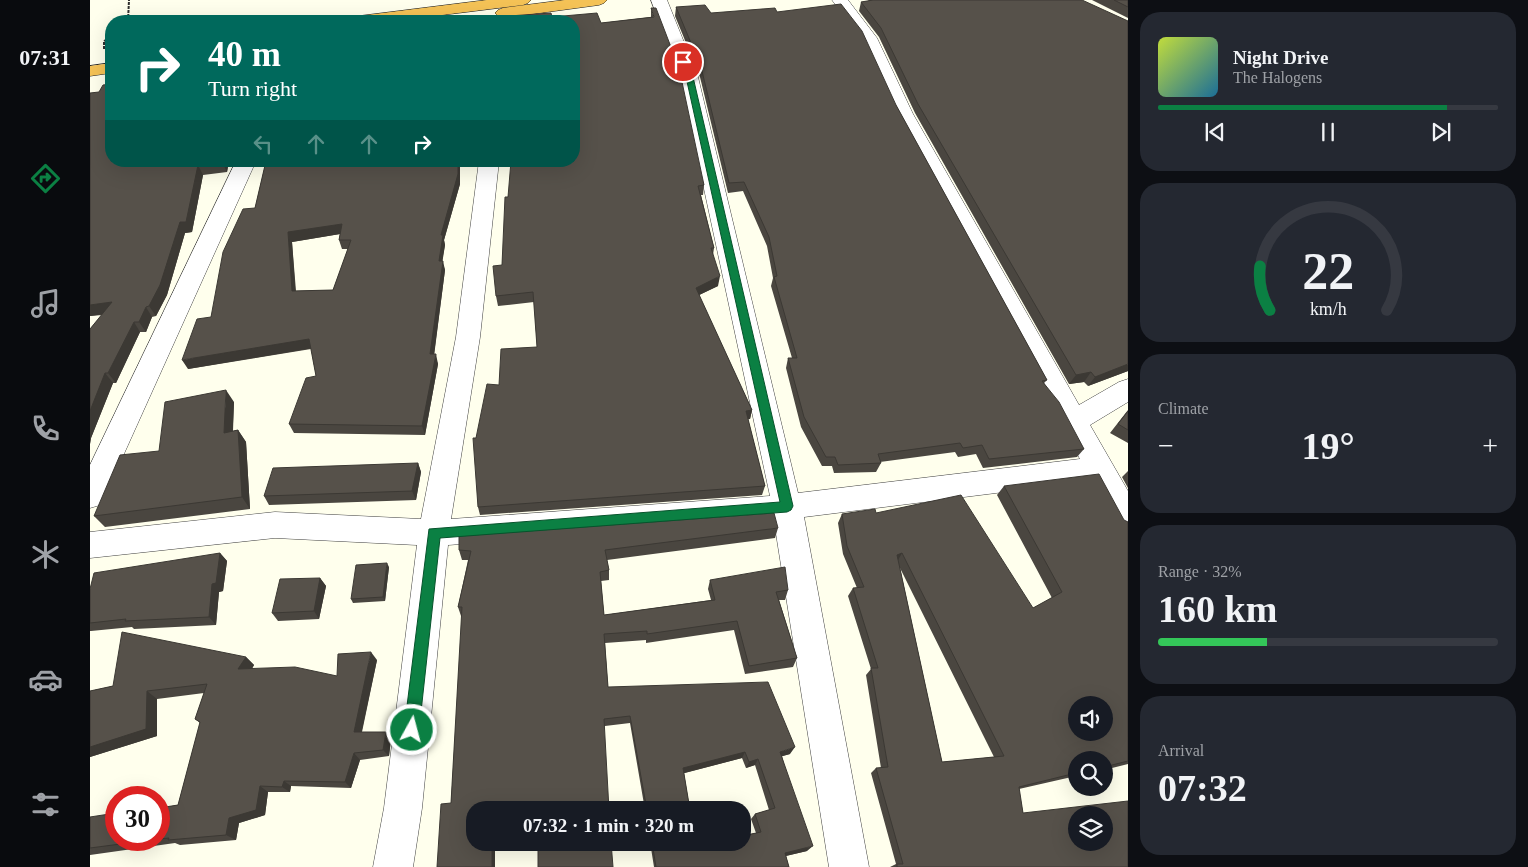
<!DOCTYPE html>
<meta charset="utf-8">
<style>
:root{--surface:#171b24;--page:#242831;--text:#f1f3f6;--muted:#9ea1a6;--line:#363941;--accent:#0b8043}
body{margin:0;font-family:"Times New Roman",serif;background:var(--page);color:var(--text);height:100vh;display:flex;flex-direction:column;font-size:19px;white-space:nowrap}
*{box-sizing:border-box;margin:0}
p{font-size:16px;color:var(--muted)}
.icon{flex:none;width:28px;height:28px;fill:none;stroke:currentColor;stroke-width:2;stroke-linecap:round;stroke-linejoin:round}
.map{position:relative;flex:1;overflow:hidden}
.drawer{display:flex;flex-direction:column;gap:12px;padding:12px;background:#0d0f14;width:400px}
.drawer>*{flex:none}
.top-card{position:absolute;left:15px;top:15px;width:475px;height:152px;border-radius:20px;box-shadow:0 5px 20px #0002;background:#00695c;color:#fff;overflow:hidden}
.buttons{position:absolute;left:978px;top:696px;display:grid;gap:10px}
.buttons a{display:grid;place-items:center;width:45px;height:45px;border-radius:50%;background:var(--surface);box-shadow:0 5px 20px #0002;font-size:25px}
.speed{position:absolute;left:15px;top:786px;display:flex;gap:10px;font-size:25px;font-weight:700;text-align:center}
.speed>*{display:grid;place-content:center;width:65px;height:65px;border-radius:50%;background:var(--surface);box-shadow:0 5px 20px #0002;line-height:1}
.speed .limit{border:8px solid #d22;background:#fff;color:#111}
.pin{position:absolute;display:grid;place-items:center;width:42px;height:42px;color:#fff;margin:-21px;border:2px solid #fff;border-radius:50%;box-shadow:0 1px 5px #0007}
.me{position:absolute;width:55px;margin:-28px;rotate:7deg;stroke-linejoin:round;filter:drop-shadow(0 0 4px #0008)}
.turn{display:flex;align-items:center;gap:18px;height:105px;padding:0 20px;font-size:22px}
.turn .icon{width:65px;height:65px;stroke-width:2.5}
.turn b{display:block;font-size:35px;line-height:42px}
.lanes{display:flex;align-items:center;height:48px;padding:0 20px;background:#0003;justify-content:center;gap:25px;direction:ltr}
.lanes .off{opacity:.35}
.big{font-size:38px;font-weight:600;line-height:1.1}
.drawer .card{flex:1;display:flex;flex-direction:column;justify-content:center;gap:8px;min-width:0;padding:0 18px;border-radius:20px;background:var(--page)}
.drawer .dial{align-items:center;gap:0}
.dial svg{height:130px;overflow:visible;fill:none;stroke:var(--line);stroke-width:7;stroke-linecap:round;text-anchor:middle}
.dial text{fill:var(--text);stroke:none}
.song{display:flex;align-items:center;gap:15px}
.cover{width:60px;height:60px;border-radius:8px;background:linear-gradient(135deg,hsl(70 70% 55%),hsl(200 70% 35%))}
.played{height:5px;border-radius:2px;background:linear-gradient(90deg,var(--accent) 85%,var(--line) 85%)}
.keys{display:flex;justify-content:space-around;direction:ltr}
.heat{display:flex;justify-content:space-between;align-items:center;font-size:28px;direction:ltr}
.charge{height:8px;border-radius:4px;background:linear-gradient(90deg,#34c759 32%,var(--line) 0)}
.trip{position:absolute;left:376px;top:801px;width:285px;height:50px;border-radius:20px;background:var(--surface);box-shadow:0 5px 20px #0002;font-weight:600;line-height:50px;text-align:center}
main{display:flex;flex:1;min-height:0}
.tab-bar{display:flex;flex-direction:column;width:90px;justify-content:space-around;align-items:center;background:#090b0e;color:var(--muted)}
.tab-bar .icon{width:35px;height:35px}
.tab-bar .active{color:var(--accent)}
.tab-bar b{font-size:22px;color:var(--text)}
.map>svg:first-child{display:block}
</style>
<main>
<nav class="tab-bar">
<b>07:31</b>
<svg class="icon active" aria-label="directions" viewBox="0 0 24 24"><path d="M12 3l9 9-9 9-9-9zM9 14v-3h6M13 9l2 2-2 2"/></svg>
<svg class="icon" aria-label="music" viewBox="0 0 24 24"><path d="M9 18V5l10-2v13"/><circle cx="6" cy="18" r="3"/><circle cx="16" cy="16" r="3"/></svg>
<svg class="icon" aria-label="phone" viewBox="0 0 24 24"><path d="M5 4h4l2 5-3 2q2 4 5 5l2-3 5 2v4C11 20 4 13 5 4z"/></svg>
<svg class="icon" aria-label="climate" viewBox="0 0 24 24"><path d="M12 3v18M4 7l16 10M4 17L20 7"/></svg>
<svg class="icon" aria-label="car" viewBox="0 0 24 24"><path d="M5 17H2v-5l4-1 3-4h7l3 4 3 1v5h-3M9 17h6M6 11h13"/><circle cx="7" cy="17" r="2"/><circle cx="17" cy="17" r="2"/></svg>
<svg class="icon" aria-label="filters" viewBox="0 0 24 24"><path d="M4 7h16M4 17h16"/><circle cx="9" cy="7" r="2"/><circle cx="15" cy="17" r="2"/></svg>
</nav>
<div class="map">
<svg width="1038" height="867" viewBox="0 0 1038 867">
<rect width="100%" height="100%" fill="#ffffed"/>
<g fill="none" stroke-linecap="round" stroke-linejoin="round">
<g stroke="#404040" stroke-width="1">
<path id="minor" d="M561,0H577L608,77L708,493L990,459L805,114L771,39L742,0H758L787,38L823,114L989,405L1029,382L1038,379V402L1000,425L1038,491V532L1027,528L1002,481L714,517L779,867H739L684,521L358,545L332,808L323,867H283L294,808L327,545L185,538L0,558V532L185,512L331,519L366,337L389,161H409L390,337L361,519L680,496L590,77Z
M146,161H166L15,496L10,505L0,508V465Z"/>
</g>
<g stroke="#1e1e1e" stroke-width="1">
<path id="highway" d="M397,0H441L438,3L433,5L304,21H261L263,18L269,16Z
M475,0H517L514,3L509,5L413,18L408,16L405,13L408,10L413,8Z
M21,63V73L0,76V66Z"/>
</g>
<path stroke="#2f2f2f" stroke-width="2" stroke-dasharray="3 1" stroke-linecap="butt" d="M38,21L39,0
M14,49V41L21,37"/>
<use href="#minor" fill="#fff" fill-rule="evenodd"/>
<use href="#highway" fill="#f4c256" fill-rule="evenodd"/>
</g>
<path fill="#4a4640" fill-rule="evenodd" d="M778,0H992L1038,371L998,386L994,382L979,384L825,113L789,37L769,11L771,2L779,1Z
M1002,0H1038V18Z
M586,7L621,13L687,12L806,105L957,380L954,383L994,449L987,457L893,468L886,454L868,457L865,452L790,462L791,463L786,472L744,473L742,466H732L711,427L696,368L698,358H702L681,286L683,278L677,246L653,191L638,193L610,77L585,16Z
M561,8L614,185L613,195H611L624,248L623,255L628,286L609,295L662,410L660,419H658L675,486L672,495L390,515L388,507L386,438L409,385L447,347L444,302L408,306L406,296L412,265L418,197L462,17L511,23L561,17Z
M0,93L21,161H139L137,172L113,175L102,232L95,233L77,295L66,316L62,317L56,332H50L26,383H23L1,438L0,444V329L12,315L0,316Z
M176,161H370V184L354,240L355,245L352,261L355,270L344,354L348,364L335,435L204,433L199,424L226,376L221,349L98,369L121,317L165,208ZM250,234L249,240L252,249H258L243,290L206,291L202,242Z
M144,402L143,431L148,430L156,442L160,509L15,527L4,516L69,451Z
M1038,410V443L1020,433Z
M328,463L331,472L326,500L179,505L174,496Z
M1038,471V488L1032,477Z
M914,486L1038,522V764L1014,770V760H986V776L929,789L933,813L1038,867H800L806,864L781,773L786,768H791L776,675L781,669L758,596L763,588H767L753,554L748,523L752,514L786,513L943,608L962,598L907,495ZM810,568L904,757L852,762Z
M688,528L685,538L517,560L519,570V580L511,581L514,615L621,600L618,589L620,580L698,590L695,600H689L707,658L703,667L655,674L644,630L556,643V640L515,643L518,687L700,754L692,756L717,851L696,856L699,867H564L560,842H605V844L666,833L661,819L665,814L679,810L665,765L656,768L652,758L594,773L600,810H555L540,723L515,726L385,810L405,842V867H347L361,803L372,616H371L368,607L378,560H372L369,550Z
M130,553L137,561L133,591L129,592L126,625L44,629L42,627L1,631H0V589Z
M299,567L295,601L263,603L261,599Z
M230,578L236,586L229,619L188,621L182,613Z
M156,657L164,665L162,669L247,676L287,660L272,732L301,739L299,756L270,760L261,788L201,786L200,792H178L175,815L149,823L146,840L90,845L85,843L0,855V817L26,840H69V808L88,805L110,723L105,719L114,693L67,699V736L0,757V691Z"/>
<path fill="#3c3934" d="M132,161H139L137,172L132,162Z
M368,161H370V184L354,240L355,245L351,271L349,261L351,235Z
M108,165L113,175L102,232L95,233L77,295L66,316L59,306Z
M252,224L256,233L202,242L206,300L202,291L198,232Z
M353,261L355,270L343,364L340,354Z
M630,276L628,286L605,297L606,288Z
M22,302L29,312L0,316V305Z
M56,307L62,317L56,332L49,322Z
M44,322L50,332L26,383L18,373Z
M219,339L223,348L98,369L92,360Z
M346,354L348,364L335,435L332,426Z
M1038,364V371L998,386L1005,377Z
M1001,372L994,382L979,384L986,375Z
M15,373L23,383L1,438L0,444V411Z
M136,390L144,402L142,445L134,433Z
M662,410L660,419L654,420L656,411Z
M148,430L156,442L160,509L152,497Z
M328,463L331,472L326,500L322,491Z
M130,553L137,561L133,591L129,592L126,625L119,617L122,584Z
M812,553L807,562V555Z
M297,563L299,567L295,601L293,597Z
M230,578L236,586L229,619L224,611Z
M281,652L287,660L270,739L264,732Z
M156,657L164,665L156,677L148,669Z
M57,691L67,699V736L0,757V747Z
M296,732L301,739L299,756L293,750Z
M705,747L700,754L686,758L690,752Z
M655,752L652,758L591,774L593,768Z
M264,753L270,760L261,788L255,782Z
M668,759L665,765L656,768L659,762Z
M194,781L201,786L200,792L192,787Z
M170,786L178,792L175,815L149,823L146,840L136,835L139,818Z
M402,842H405V867H402Z
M723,846L717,851L691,857L695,853Z"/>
<path fill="#56514a" stroke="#3c3934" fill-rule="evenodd" d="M783,0H992L1038,21V364L1005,377L1001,372L986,375L828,104L791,28L771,2Z
M1024,0H1038V7Z
M751,4L772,31L806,105L957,380L952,381L969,402L994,449L899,459L892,445L873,448L870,443L788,454L791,463L748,465L745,457H736L714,417L698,358H707L684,277L687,276L679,237L654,182L639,183L611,67L586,7L615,5L621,13L685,8L687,12Z
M561,8H566L589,68L614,185L608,186L624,248H621L630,276L606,288L662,410L656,411L675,486L388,507L383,438H386L397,384L409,385L411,349L447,347L443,292L406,296L403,266L412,265L415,197H418L421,161H484V21H420L419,16L461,13L462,17L507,13L511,23L564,17Z
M21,84V161H132V162L108,165L96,222H90L70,285L59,306L56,307L49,322H44L18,373H15L0,411V329L22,302L0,305V93L9,92L13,85Z
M176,161H368V174L351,235H353L349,261H353L340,354H346L332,426L199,424L216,378L226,376L219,339L92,360L107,319L121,317L133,252L153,209L165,208ZM252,224L249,240H261L243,290L202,291L198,232Z
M136,390L134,433L148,430L152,497L4,516L30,455L69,451L75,402Z
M1038,411V430L1028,424Z
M328,463L322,491L174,496L183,468Z
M1009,474L1034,520L1038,522V761L1014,767V760H986V773L929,787L933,813L1038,801V867H807V864H813L786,768L798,767L781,668H788L763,588L774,587L757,546L752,514L785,509L786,513L871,495L943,608L972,592L914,486ZM812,553L914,756L852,762L807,555ZM986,705H1014V732H986ZM986,815H1014V842H986Z
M684,513L688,528L515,550L519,570L510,572L514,615L625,600L620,580L695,567L698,590L686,592L707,658L659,666L647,621L557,634V631L514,634L518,687L678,682L705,747L690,752L723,846L695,853L699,867H566L562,842H605V844L614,842H652V836L671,832L665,814L685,808L668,759L659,762L655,752L593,768L600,810H557L540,716L514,719L519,810H385V842H402V867H347L351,804L361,803L372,607H368L381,551L369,550V536Z
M130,553L126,583L122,584L119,617L35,621L36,619L0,623V589L4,573Z
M297,563L293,597L261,599L266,565Z
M230,578L224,611L182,613L190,579Z
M32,632L156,657L148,669L205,667L247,676L248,654L281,652L264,732H296L293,750L264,753L255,782L194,781L192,787L170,786L166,810L139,818L136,835L78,840L79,838L69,839V808L88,805L110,722L105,719L117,684L57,691L56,729L0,747V691L23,686Z
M26,813V840H61L0,848V817Z
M448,842H521L523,867H448Z"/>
<path fill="#0b8043" stroke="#07532c" d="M593,59L597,62L603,77L703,506L701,510L697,512L350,538L329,730L327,735L322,737L316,735L314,730L339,529L690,502L596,77L590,62Z"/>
</svg>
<div class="buttons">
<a><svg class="icon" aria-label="sound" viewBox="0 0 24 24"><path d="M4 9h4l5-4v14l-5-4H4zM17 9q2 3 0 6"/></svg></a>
<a><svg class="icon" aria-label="search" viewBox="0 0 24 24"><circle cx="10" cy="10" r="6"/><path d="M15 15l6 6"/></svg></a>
<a><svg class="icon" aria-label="layers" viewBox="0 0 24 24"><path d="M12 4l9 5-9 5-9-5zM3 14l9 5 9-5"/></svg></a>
</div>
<div class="speed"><div class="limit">30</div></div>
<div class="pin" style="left:593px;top:62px;background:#d93025"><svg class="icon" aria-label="arrive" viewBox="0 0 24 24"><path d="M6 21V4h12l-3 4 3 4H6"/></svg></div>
<svg class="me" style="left:322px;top:730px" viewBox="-20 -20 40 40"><circle r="17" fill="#0b8043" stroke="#fff" stroke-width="3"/><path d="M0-11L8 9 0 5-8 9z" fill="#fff"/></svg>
<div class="trip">07:32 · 1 min · 320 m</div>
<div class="top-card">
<div class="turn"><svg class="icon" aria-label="right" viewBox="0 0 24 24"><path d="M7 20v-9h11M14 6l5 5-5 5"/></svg><div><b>40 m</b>Turn right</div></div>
<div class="lanes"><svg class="icon off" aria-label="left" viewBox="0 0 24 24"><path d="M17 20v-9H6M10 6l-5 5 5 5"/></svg><svg class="icon off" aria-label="ahead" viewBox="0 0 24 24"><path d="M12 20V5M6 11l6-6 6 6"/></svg><svg class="icon off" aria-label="ahead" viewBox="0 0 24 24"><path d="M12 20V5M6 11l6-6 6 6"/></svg><svg class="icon" aria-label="right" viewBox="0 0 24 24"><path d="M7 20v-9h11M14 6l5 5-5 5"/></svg></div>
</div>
</div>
<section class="drawer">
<div class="card">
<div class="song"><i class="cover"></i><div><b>Night Drive</b><p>The Halogens</p></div></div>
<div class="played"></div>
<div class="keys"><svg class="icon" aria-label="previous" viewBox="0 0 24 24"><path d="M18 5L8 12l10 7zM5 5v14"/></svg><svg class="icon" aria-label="pause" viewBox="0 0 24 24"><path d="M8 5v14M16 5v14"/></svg><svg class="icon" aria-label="next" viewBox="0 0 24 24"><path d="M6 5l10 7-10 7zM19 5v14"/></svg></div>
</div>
<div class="card dial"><svg viewBox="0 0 100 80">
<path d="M14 69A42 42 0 1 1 86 69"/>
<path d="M14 69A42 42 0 0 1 8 42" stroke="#0b8043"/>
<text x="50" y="56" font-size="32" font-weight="700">22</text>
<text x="50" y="72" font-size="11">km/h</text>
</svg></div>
<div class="card"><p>Climate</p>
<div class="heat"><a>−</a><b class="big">19°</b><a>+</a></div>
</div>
<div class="card"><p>Range · 32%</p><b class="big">160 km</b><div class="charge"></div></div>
<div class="card"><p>Arrival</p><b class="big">07:32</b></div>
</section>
</main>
